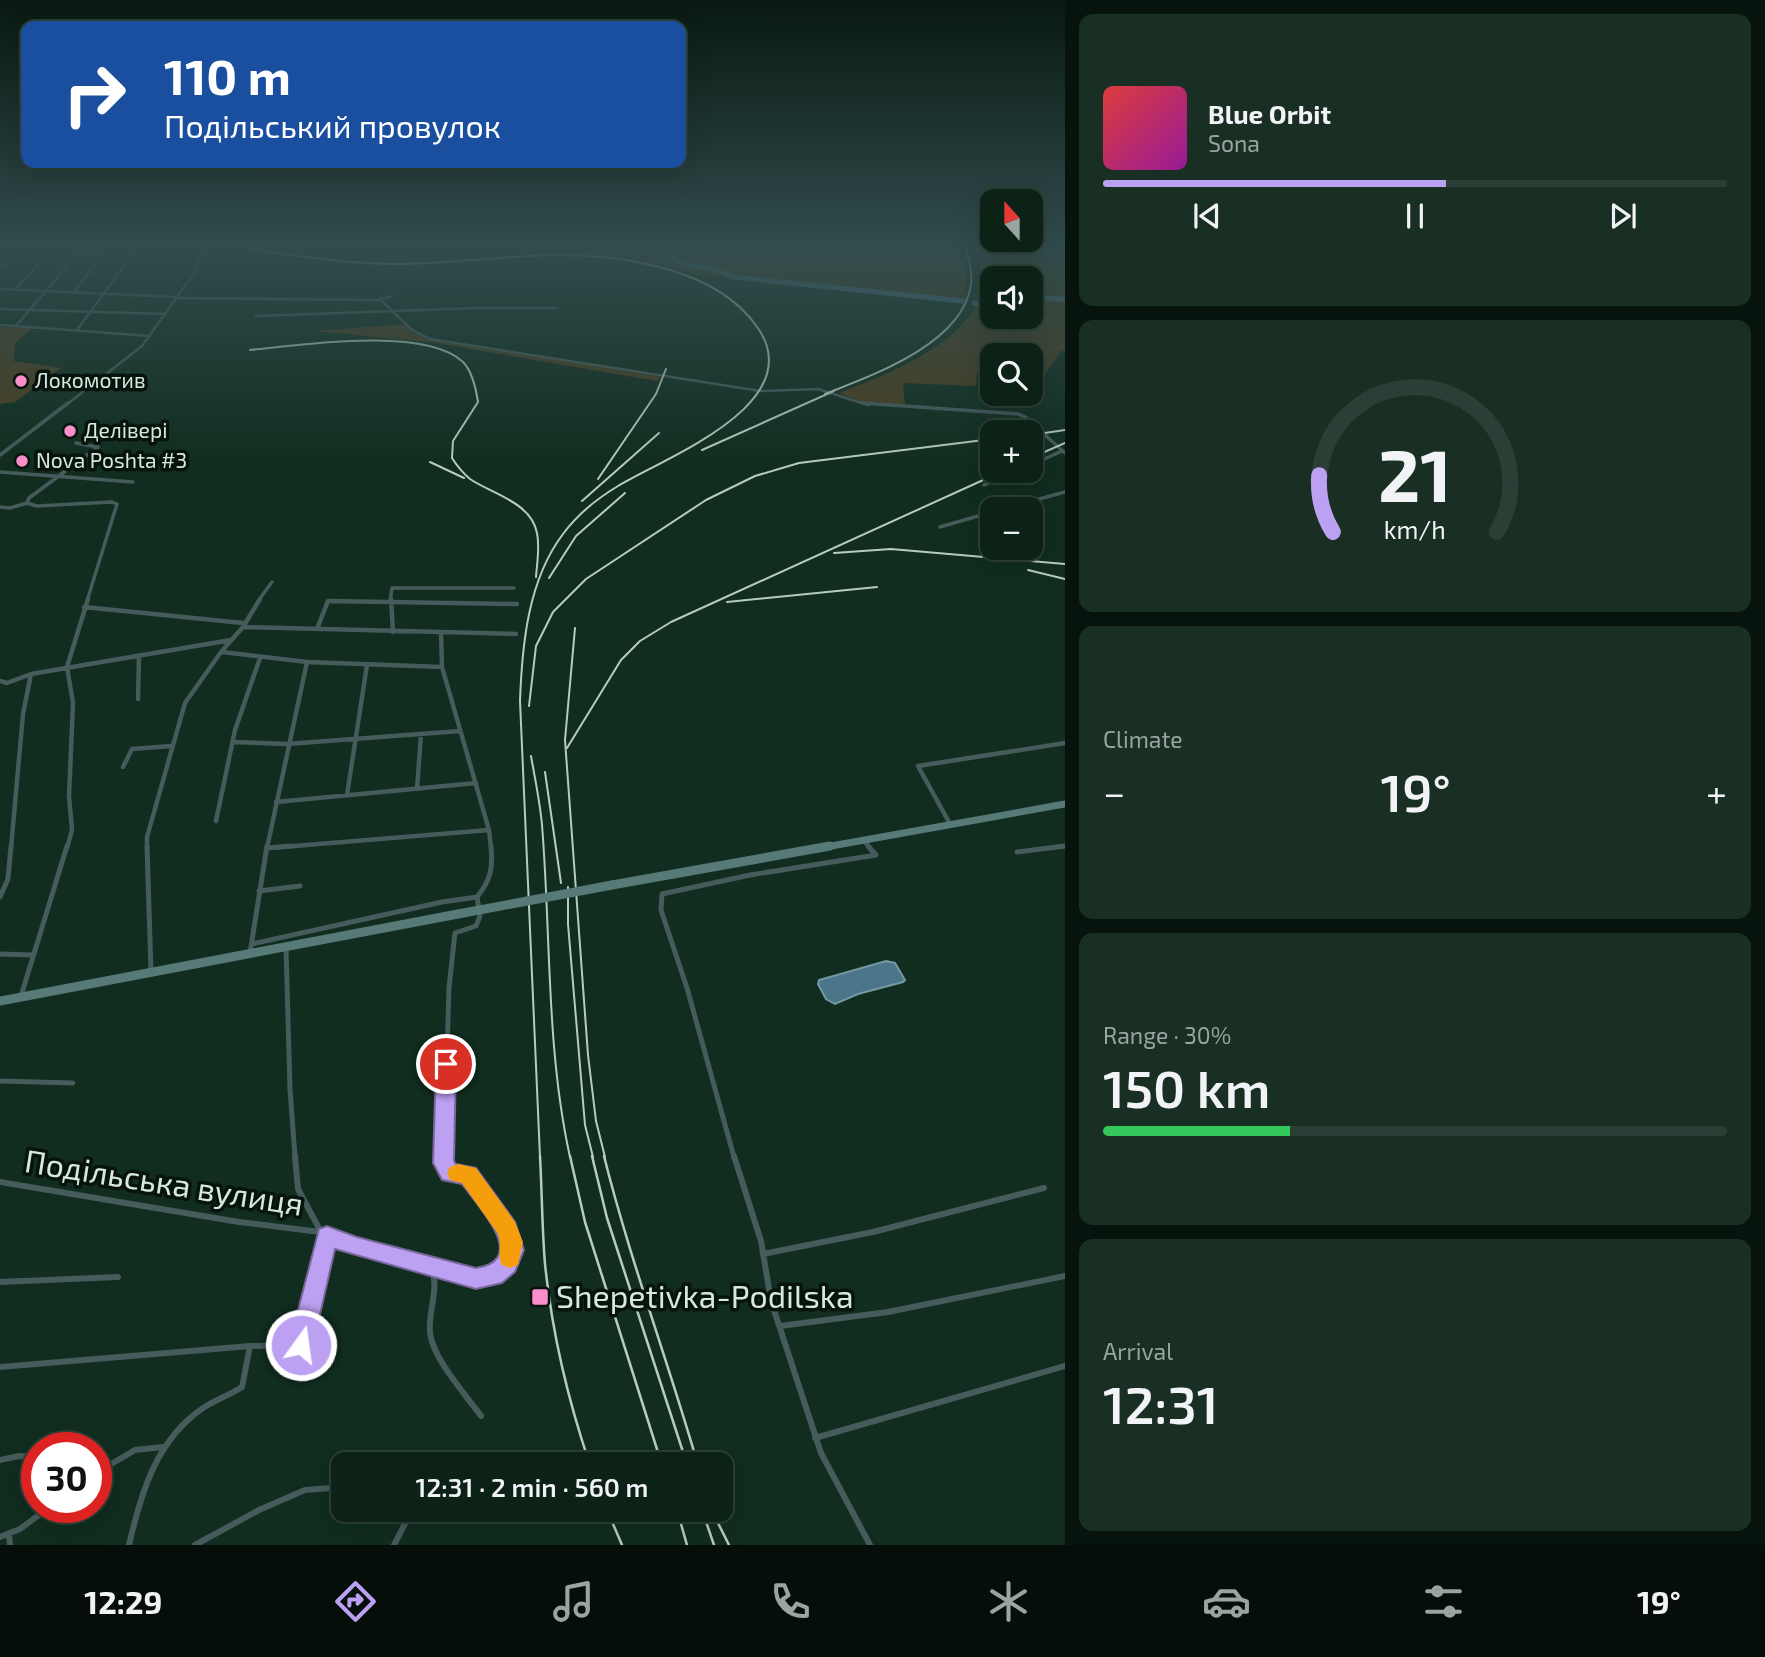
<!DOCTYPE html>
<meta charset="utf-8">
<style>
:root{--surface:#0c2217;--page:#1a2f24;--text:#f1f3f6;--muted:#9aa4a1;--line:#2c3f36;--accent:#bca0f2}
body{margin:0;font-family:"Exo 2",sans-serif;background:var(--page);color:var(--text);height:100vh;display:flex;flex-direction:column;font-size:26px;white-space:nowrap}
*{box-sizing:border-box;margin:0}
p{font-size:23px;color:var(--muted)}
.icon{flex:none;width:38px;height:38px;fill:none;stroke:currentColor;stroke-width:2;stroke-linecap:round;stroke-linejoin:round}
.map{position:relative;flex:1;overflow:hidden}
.side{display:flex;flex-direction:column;gap:14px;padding:14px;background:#07130d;width:700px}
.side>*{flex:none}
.guide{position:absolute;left:21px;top:21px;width:665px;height:147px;border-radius:14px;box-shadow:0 7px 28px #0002,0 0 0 2px var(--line);background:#1a4fa0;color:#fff;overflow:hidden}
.needle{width:46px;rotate:339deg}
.buttons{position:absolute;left:980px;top:189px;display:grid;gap:14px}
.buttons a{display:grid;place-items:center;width:63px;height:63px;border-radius:14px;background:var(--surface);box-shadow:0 7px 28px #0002,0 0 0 2px var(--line);font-size:35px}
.speed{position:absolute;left:21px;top:1432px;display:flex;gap:14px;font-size:35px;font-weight:700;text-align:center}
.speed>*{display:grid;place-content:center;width:91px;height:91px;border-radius:50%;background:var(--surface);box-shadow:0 7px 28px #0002,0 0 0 2px var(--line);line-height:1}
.speed .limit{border:10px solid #d22;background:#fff;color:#111}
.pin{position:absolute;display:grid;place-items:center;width:60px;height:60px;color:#fff;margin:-30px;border:4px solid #fff;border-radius:50%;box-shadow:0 2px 7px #0007}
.me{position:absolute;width:77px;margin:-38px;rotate:14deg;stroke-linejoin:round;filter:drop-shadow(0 0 5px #0008)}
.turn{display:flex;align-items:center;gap:24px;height:147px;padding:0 28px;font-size:32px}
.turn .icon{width:91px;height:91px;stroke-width:2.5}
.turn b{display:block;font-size:49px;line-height:60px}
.big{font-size:52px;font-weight:600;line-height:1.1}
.side .card{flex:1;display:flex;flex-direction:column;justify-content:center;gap:10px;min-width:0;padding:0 24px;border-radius:14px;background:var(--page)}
.side .dial{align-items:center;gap:0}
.dial svg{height:182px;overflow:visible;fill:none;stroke:var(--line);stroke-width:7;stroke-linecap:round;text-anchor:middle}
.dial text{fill:var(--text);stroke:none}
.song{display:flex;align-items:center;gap:21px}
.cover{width:84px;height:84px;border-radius:10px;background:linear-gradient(135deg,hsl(0 70% 55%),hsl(300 70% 35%))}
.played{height:7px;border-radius:4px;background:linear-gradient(90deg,var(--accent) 55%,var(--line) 55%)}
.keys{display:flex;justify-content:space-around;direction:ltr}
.heat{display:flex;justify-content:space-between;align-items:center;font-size:38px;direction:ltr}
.charge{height:10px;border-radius:5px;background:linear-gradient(90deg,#34c759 30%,var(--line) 0)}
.trip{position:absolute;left:331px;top:1452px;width:402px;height:70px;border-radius:14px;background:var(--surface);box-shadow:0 7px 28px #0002,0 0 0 2px var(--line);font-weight:600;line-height:70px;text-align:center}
.menu{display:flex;height:112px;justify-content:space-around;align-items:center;background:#050e09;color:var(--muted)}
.menu .icon{width:49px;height:49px}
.menu .selected{color:var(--accent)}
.menu b{font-size:32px;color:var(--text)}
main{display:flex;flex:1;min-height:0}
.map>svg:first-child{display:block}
</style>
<main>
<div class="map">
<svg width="1065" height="1545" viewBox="0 0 1065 1545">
<rect width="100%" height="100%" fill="#102d1f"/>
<path fill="#4a3e1f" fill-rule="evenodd" d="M595,247H963L967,281L966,301L689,274C640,257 594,254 542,253Z
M975,247H1065V351H1061L1038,384L1031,382V355H992V375L977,373L976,386L903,383L905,405L865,403L839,393C883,376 957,348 978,301C986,285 979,264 975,247ZM992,278H1031V317H992Z
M405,324L424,337L661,377L657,381L436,343L314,331Z
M0,327L33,328L15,343L14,361L61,368L15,402L0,404Z"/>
<path fill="#4b768a" stroke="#7598a3" stroke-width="2" d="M886,961L895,963L905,980L903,982L858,994L835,1004L826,999L818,984L819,980Z"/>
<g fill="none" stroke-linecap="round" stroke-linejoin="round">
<path stroke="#4b768a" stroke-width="5" d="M655,247L681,264L713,269L734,277L962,301
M1031,298L1065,299
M974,303L992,306"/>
<path stroke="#465b5b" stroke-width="2.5" d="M0,270L21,247
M0,289L177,297
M15,290L53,247
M74,292L104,253
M177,298L377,300L392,296
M381,300L411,329L430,339L760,391L818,389L868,405
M0,309L165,314
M256,316L477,308H556
M0,325L150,336
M16,326L80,251L105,252
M77,330L138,247
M66,405L142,346L194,273L204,247"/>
<path stroke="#465b5b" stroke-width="3.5" d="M862,403L1018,414L1025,417L1065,453
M76,443L98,447L29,498L27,503L37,506L112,502L117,504L87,601
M0,455L68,403
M1031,465L1062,451
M0,472L133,482
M984,485L1017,471
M0,507L10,508L27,503
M1003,509L1065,492
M940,527L992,512
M258,601L272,582
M390,601L392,588H514"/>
<path stroke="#465b5b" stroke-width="4.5" d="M391,599L393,632
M84,607L243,623
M243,627L516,634
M317,629L328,601L517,604
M441,633L442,667L489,830L491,848
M222,652L307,662L442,667
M0,681L7,683L31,674L231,640
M138,699L139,656
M233,742L287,744L460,731
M123,767L132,749L171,746
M417,789L421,734
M347,795L367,665
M276,802L476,783
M216,821L235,730L260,658
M950,824L918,766L1065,743
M863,840L870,848
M11,848L23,714L31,674
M67,848L72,830L69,796L73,703L67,667L88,599
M147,848V837L185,703L221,652L243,627L260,599
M267,848L307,662
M270,848L489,830
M1051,848L1065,846"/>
<path stroke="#465b5b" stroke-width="5" d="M147,846L151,972
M267,848L292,846
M1017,852L1065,846
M259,891L300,886
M0,897L8,879L11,846
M477,897C491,880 493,868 491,846
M252,944L442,902L477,897
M286,948L290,1089L295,1157
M250,953L267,846
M0,954L32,955
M21,996L67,846
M0,1081L73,1083
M444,1157L449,987L455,933L476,926L480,916L477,897
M734,1157L687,988L661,910L662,894L750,875L876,855L868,846"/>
<path stroke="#465b5b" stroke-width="6" d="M295,1156L298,1189L321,1232L431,1267C440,1290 428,1309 430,1332C432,1358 466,1395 481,1416
M734,1156L761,1241L771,1301L821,1453L870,1545
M0,1182L239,1222L320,1232
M763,1254L873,1232L1044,1188
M432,1268C454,1275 486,1288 503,1267C513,1256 512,1245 508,1232C501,1213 482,1194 471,1178L465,1173H450L444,1163V1156
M0,1282L118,1277
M780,1326L888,1312L1065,1276
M0,1367L250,1346L301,1345L327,1236
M815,1438L1065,1366
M0,1460L19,1456L37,1457
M96,1473L135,1450L163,1447
M9,1534L10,1545
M0,1537L20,1529L50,1507
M129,1545C141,1493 156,1440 203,1408C215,1400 230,1395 242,1387L250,1346
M195,1545L259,1510L305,1490L343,1487
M394,1545L412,1510"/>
<path stroke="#577978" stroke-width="7" d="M820,848L1065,804"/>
<path stroke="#577978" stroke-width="9" d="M612,885L830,846
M0,1001L458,914"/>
<path stroke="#b8cbc0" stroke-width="2" d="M236,247C292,255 348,265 404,264C478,262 552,248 626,260C674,268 725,284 755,324C815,402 666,457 618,486C598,498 577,515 563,534C528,580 522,645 520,701L540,1157
M250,350C300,345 425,326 463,362C472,371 476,389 478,402L453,441L452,458C457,466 463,473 470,479C492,494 531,502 537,533C540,547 537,563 536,577
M825,394C873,375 962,344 971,285C973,272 968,259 966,247
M1031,435L1065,430
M702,450L834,391
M1031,458L1065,443
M430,462L464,478
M598,479L656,394L666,369
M582,501L659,433
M834,553L891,549L1065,564
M1028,570L1065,579
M549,578L576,536L625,493
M727,602L877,587
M575,628L565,740L588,1055L596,1121L605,1157
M529,706L536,646L553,612L586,579L706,500L755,476L799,463L992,439
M567,748L621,660L640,641L671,622L1003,471
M531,756C535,779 540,802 542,825C551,935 546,1049 570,1157
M545,772L561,883
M568,887V924L585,1125L593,1157"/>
<path stroke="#b8cbc0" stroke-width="2.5" d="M540,1156C542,1192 542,1228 545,1264C552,1333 568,1400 590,1465
M570,1156L585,1222L662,1465
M592,1156L607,1218L683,1452
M604,1156C630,1260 668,1361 698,1465
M607,1510L622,1545
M677,1510L687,1545
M702,1510L714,1545
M713,1513L729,1545"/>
<path stroke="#577978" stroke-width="9" d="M458,914L612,885"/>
</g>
<linearGradient id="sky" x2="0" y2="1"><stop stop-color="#091911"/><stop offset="0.53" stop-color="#314c4d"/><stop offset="1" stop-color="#314c4d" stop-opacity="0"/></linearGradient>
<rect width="1065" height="464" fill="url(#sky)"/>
<path fill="#bca0f2" stroke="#7a689d" stroke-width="2" d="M446,1056L453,1058L456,1064L454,1161L456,1164L476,1168L515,1222L524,1250L515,1272L502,1283L476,1289L335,1249L313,1345L309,1353L301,1356L292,1353L289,1345L319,1229L327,1226L357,1237L476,1268C530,1260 478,1206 462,1184L442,1180L433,1163L436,1064L438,1058Z"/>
<path fill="#f59e0b" d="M458,1164L476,1168L515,1222L523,1242L518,1265L510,1268L502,1265C497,1255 502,1245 498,1234L462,1183L450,1180L447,1173L450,1167Z"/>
<g fill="#f98fca" stroke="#07130c" stroke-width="2.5">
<circle cx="21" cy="381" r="7"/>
<circle cx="70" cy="431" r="7"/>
<circle cx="22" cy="461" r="7"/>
<rect x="531" y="1288" width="18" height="18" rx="3.5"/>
</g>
<g text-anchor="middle" stroke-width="7" stroke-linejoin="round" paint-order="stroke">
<g font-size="21" fill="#d7e8de" stroke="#07130c" text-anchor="start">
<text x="35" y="388">Локомотив</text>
<text x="84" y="438">Делівері</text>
<text x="36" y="468">Nova Poshta #3</text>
</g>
<g font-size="32" fill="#d7e8de" stroke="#07130c">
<text transform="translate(164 1183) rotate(9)" y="11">Подільська вулиця</text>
</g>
<g font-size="32" fill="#d7e8de" stroke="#07130c" text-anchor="start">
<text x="556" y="1308">Shepetivka-Podilska</text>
</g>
</g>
</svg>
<div class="buttons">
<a><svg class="needle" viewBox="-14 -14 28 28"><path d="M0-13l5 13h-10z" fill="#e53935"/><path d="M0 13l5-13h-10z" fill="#9aa4a1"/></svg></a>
<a><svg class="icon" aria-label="sound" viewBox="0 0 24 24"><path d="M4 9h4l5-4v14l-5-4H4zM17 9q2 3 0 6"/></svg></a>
<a><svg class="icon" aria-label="search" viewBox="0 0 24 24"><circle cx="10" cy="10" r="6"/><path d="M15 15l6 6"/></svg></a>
<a>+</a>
<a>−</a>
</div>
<div class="speed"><div class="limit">30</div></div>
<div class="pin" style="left:446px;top:1064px;background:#d93025"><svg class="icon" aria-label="arrive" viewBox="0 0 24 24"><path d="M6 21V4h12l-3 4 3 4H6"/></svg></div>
<svg class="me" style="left:301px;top:1345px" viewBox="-20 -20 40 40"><circle r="17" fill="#bca0f2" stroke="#fff" stroke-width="3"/><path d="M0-11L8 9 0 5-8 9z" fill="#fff"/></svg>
<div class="trip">12:31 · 2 min · 560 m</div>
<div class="guide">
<div class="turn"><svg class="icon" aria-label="right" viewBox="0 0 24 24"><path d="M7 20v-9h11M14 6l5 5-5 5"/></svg><div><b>110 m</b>Подільський провулок</div></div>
</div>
</div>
<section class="side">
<div class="card">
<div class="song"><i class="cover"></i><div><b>Blue Orbit</b><p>Sona</p></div></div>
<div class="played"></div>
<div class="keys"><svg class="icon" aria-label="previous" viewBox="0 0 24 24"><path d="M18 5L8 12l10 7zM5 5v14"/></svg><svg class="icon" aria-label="pause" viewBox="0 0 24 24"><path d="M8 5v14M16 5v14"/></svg><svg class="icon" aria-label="next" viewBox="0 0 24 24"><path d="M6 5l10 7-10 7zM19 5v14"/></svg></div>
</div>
<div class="card dial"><svg viewBox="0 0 100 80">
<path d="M14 69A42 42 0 1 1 86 69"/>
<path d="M14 69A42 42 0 0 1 8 44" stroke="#bca0f2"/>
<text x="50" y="56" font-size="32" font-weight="700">21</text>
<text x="50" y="72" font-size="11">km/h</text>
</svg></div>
<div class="card"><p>Climate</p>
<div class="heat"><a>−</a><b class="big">19°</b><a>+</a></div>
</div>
<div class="card"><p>Range · 30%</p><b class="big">150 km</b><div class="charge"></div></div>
<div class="card"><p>Arrival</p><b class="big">12:31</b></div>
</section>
</main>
<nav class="menu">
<b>12:29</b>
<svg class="icon selected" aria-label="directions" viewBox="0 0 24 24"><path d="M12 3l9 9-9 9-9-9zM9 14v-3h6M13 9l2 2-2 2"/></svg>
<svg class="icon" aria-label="music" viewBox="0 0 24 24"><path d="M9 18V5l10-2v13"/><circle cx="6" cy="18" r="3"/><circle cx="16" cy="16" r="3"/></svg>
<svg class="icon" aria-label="phone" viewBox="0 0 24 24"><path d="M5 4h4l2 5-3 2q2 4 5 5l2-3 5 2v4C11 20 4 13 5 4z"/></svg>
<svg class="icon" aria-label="climate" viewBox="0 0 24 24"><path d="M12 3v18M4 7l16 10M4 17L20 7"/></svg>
<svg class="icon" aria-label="car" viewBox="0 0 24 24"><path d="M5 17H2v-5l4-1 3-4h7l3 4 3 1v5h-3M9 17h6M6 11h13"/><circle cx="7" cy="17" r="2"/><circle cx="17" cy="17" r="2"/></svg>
<svg class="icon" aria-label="filters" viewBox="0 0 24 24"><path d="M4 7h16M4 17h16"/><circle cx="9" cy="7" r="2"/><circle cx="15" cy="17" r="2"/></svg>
<b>19°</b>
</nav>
